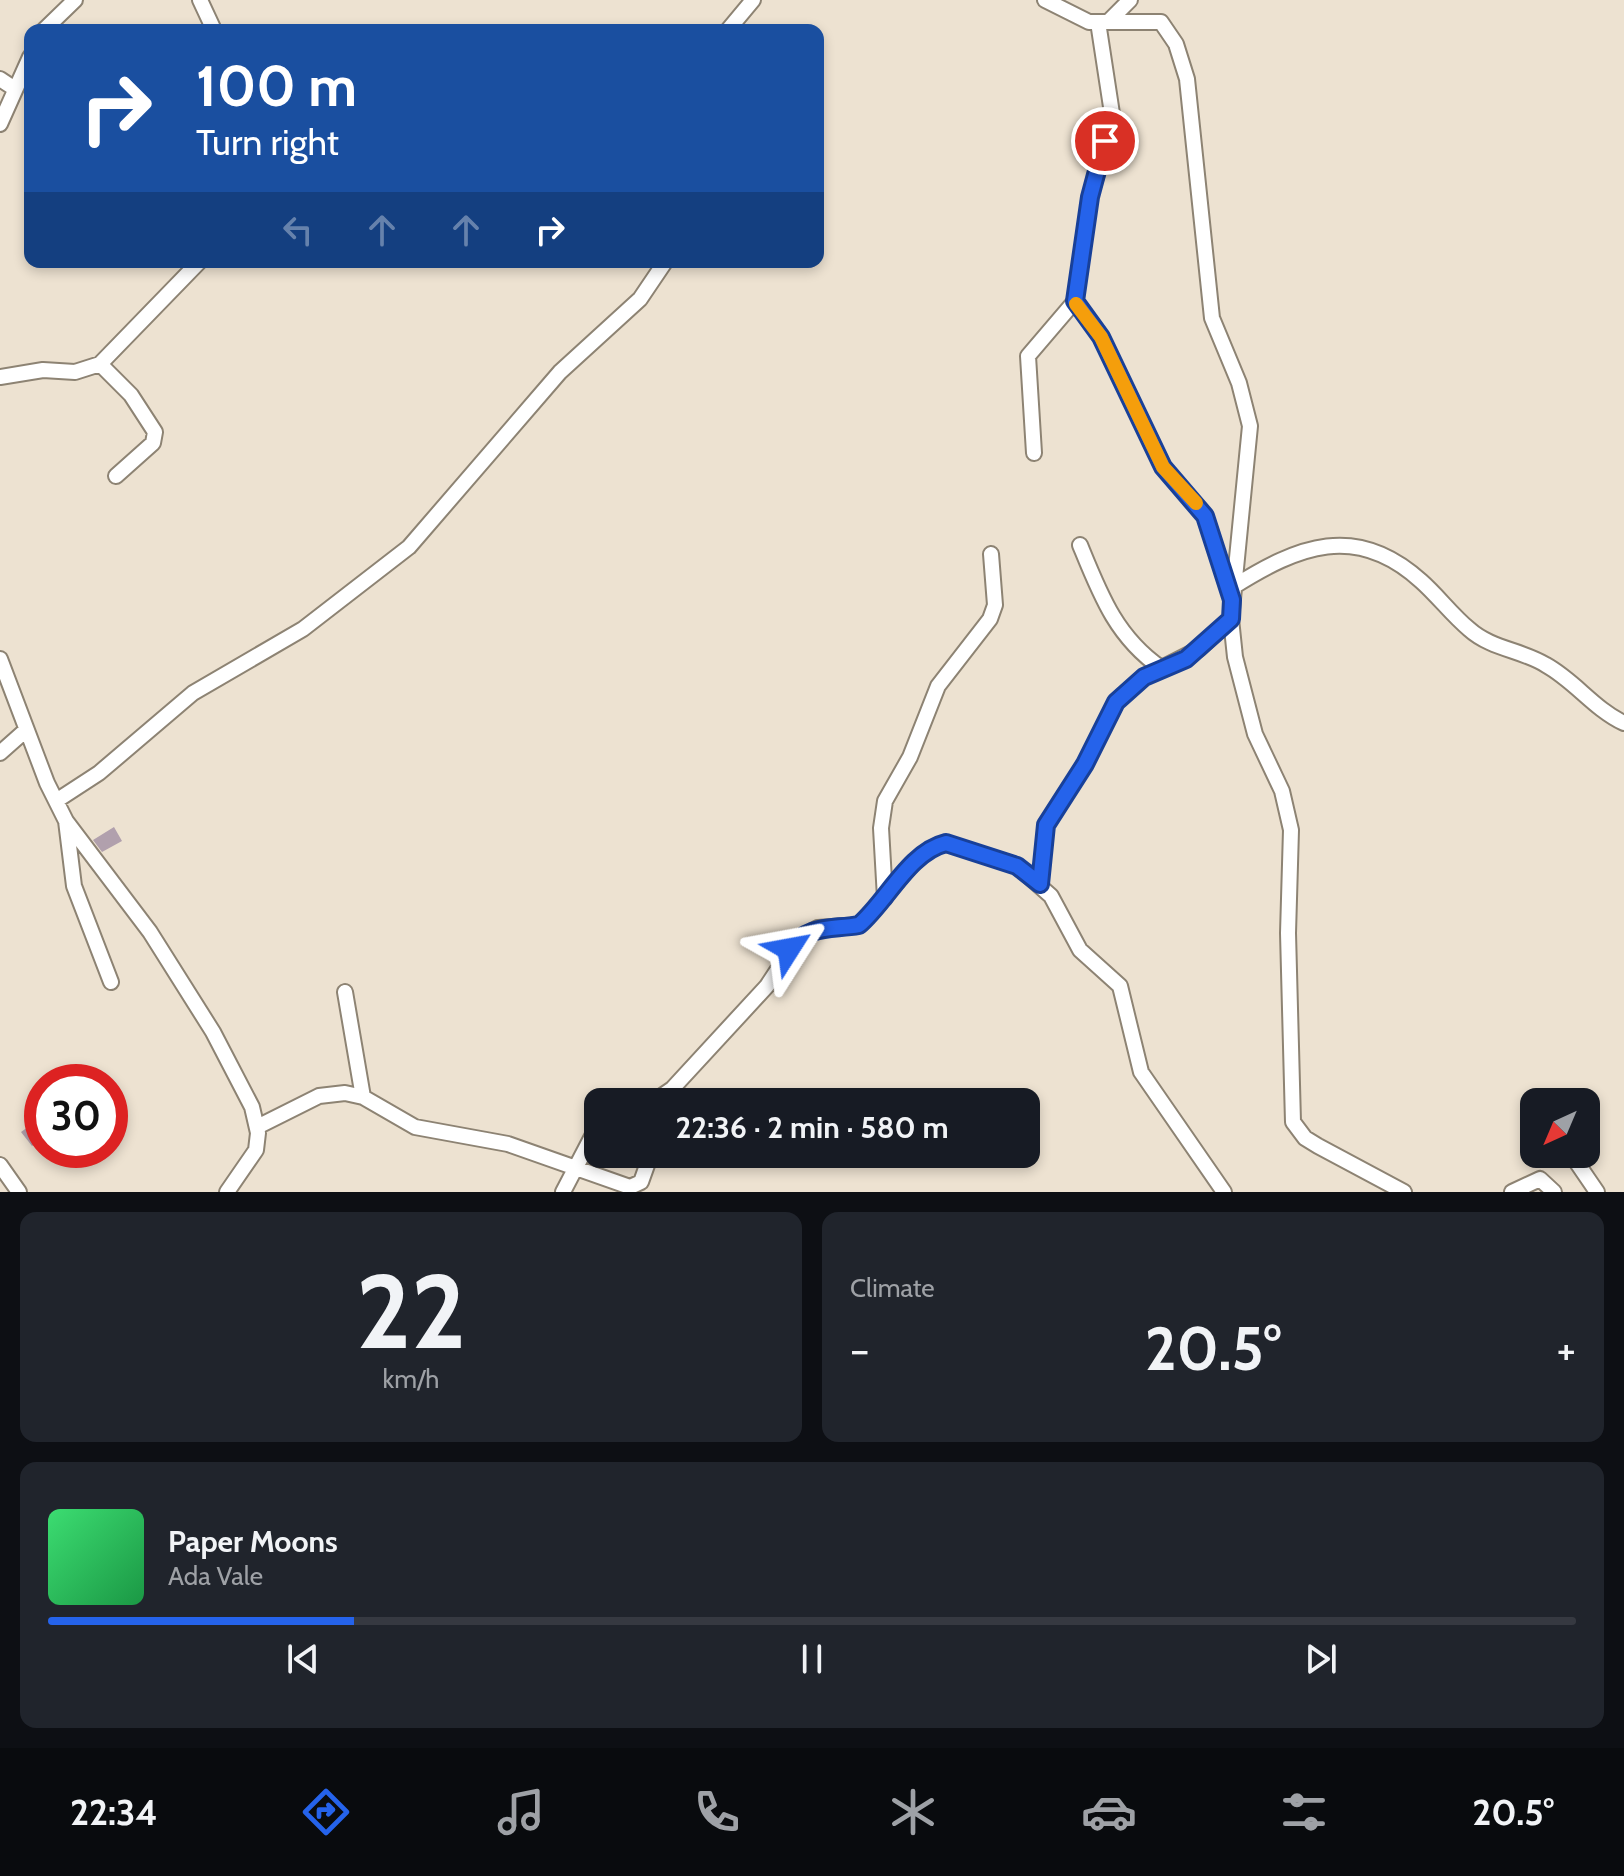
<!DOCTYPE html>
<meta charset="utf-8">
<style>
:root{--surface:#171b24;--page:#20242c;--text:#f1f3f6;--muted:#9ea1a6;--line:#363941;--accent:#2563eb}
body{margin:0;font-family:Cabin,sans-serif;background:var(--page);color:var(--text);height:100vh;display:flex;flex-direction:column;font-size:30px;white-space:nowrap}
*{box-sizing:border-box;margin:0}
p{font-size:26px;color:var(--muted)}
.icon{flex:none;width:44px;height:44px;fill:none;stroke:currentColor;stroke-width:2;stroke-linecap:round;stroke-linejoin:round}
.map{position:relative;height:1192px;overflow:hidden}
.details{display:flex;flex-direction:column;gap:20px;padding:20px;background:#0d0f14;flex:1}
.details>*{flex:none}
.top-card{position:absolute;left:24px;top:24px;width:800px;height:244px;border-radius:16px;box-shadow:0 4px 12px #0003;background:#1a4fa0;color:#fff;overflow:hidden}
.needle{width:52px;rotate:224deg}
.fabs{position:absolute;left:1520px;top:1088px;display:grid;gap:16px}
.fabs a{display:grid;place-items:center;width:80px;height:80px;border-radius:16px;background:var(--surface);box-shadow:0 4px 12px #0003;font-size:40px}
.speed{position:absolute;left:24px;top:1064px;display:flex;gap:16px;font-size:40px;font-weight:700;text-align:center}
.speed>*{display:grid;place-content:center;width:104px;height:104px;border-radius:50%;background:var(--surface);box-shadow:0 4px 12px #0003;line-height:1}
.speed .limit{border:12px solid #d22;background:#fff;color:#111}
.pin{position:absolute;display:grid;place-items:center;width:68px;height:68px;color:#fff;margin:-34px;border:4px solid #fff;border-radius:50%;box-shadow:0 2px 8px #0007}
.me{position:absolute;width:88px;margin:-44px;rotate:56deg;stroke-linejoin:round;filter:drop-shadow(0 0 6px #0008)}
.turn{display:flex;align-items:center;gap:28px;height:168px;padding:0 40px;font-size:36px}
.turn .icon{width:104px;height:104px;stroke-width:2.5}
.turn b{display:block;font-size:56px;line-height:68px}
.lanes{display:flex;align-items:center;height:76px;padding:0 40px;background:#0003;justify-content:center;gap:40px;direction:ltr}
.lanes .off{opacity:.35}
.big{font-size:60px;font-weight:800;line-height:1.1}
.details .widget{flex:1;display:flex;flex-direction:column;justify-content:center;gap:12px;min-width:0;padding:0 28px;border-radius:16px;background:var(--page)}
.details .dial{align-items:center;gap:0}
.dial b{font-size:104px;line-height:1}
.song{display:flex;align-items:center;gap:24px}
.cover{width:96px;height:96px;border-radius:12px;background:linear-gradient(135deg,hsl(140 70% 55%),hsl(140 70% 35%))}
.played{height:8px;border-radius:4px;background:linear-gradient(90deg,var(--accent) 20%,var(--line) 20%)}
.keys{display:flex;justify-content:space-around;direction:ltr}
.heat{display:flex;justify-content:space-between;align-items:center;font-size:44px;direction:ltr}
.details .tiles{flex:1;display:grid;gap:20px;grid-template-columns:1fr 1fr}
.widget:last-child{grid-column:span 2}
.trip{position:absolute;left:584px;top:1088px;width:456px;height:80px;border-radius:16px;background:var(--surface);box-shadow:0 4px 12px #0003;font-weight:800;line-height:80px;text-align:center}
.dock{display:flex;height:128px;justify-content:space-around;align-items:center;background:#090b0e;color:var(--muted)}
.dock .icon{width:56px;height:56px}
.dock .selected{color:var(--accent)}
.dock b{font-size:36px;color:var(--text)}
.map>svg:first-child{display:block}
</style>
<div class="map">
<svg width="1624" height="1192" viewBox="0 0 1624 1192">
<rect width="100%" height="100%" fill="#ede2d1"/>
<path fill="#b1a0ad" d="M114,827L122,841L102,852L93,840Z
M35,1122L42,1138L32,1146L21,1132Z"/>
<g fill="none" stroke-linecap="round" stroke-linejoin="round">
<g stroke="#8d8373" stroke-width="18">
<path id="minor" d="M200,0L214,30
M1045,0L1089,22H1161L1176,44L1187,79L1212,318L1239,383L1250,426L1231,619L1235,657L1255,734L1282,791L1291,830L1288,933L1293,1122L1305,1138L1318,1146L1404,1192
M1109,21L1130,0
M1098,22L1113,120L1090,197L1075,301L1101,337L1163,467L1205,516L1230,592
M44,30L75,0
M728,30L753,0
M0,79L15,89
M0,124L30,57
M100,364L131,395L155,432L153,443L116,476
M0,377L43,370L75,372L100,364L199,262
M1034,453L1028,356L1075,301
M1080,545C1100,594 1116,637 1161,668
M1233,587C1298,546 1356,522 1421,581C1438,596 1452,615 1469,629C1491,649 1522,650 1546,665C1575,681 1594,709 1624,723
M0,659L47,783L66,821L150,932L213,1032L252,1107L258,1133L256,1150L227,1192
M0,753L26,730
M56,801L99,773L193,693L303,629L409,547L560,372L640,299L665,262
M66,821L74,886L111,982
M1040,884L1046,825L1085,764L1116,702L1144,677L1199,649L1231,619
M885,898L881,828L885,801L910,757L938,686L990,619L995,605L991,554
M345,992L363,1097
M653,1102L672,1089L767,986L798,939L818,928L859,925C888,901 909,853 946,843L1017,866L1051,896L1080,950L1120,986L1141,1072L1224,1192
M257,1127L319,1096L345,1093L363,1097L415,1127L508,1144L630,1187L641,1182L651,1154
M1571,1154L1597,1192
M0,1165L19,1192
M563,1192L598,1125
M1512,1192L1540,1179L1554,1192"/>
</g>
<use href="#minor" stroke="#fff" stroke-width="14"/>
</g>
<g fill="none" stroke-linecap="round" stroke-linejoin="round">
<g stroke="#184099" stroke-width="20">
<path id="route" d="M789,949C810,924 830,930 859,925C887,901 909,852 946,843L1017,866L1040,884L1046,825L1085,764L1116,702L1144,677L1186,659L1231,619L1232,600L1205,516L1163,467L1101,337L1075,301L1090,197L1105,141"/>
</g>
<use href="#route" stroke="#2563eb" stroke-width="14"/>
<path stroke="#f59e0b" stroke-width="14" d="M1076,304L1101,337L1163,467L1196,503"/>
</g>
</svg>
<div class="fabs">
<a><svg class="needle" viewBox="-14 -14 28 28"><path d="M0-13l5 13h-10z" fill="#e53935"/><path d="M0 13l5-13h-10z" fill="#9ea1a6"/></svg></a>
</div>
<div class="speed"><div class="limit">30</div></div>
<div class="pin" style="left:1105px;top:141px;background:#d93025"><svg class="icon" aria-label="arrive" viewBox="0 0 24 24"><path d="M6 21V4h12l-3 4 3 4H6"/></svg></div>
<svg class="me" style="left:789px;top:949px" viewBox="-20 -20 40 40"><path d="M0-17L14 15 0 8-14 15z" fill="#2563eb" stroke="#fff" stroke-width="4"/></svg>
<div class="trip">22:36 · 2 min · 580 m</div>
<div class="top-card">
<div class="turn"><svg class="icon" aria-label="right" viewBox="0 0 24 24"><path d="M7 20v-9h11M14 6l5 5-5 5"/></svg><div><b>100 m</b>Turn right</div></div>
<div class="lanes"><svg class="icon off" aria-label="left" viewBox="0 0 24 24"><path d="M17 20v-9H6M10 6l-5 5 5 5"/></svg><svg class="icon off" aria-label="ahead" viewBox="0 0 24 24"><path d="M12 20V5M6 11l6-6 6 6"/></svg><svg class="icon off" aria-label="ahead" viewBox="0 0 24 24"><path d="M12 20V5M6 11l6-6 6 6"/></svg><svg class="icon" aria-label="right" viewBox="0 0 24 24"><path d="M7 20v-9h11M14 6l5 5-5 5"/></svg></div>
</div>
</div>
<section class="details">
<div class="tiles">
<div class="widget dial"><b>22</b><p>km/h</p></div>
<div class="widget"><p>Climate</p>
<div class="heat"><a>−</a><b class="big">20.5°</b><a>+</a></div>
</div>
<div class="widget">
<div class="song"><i class="cover"></i><div><b>Paper Moons</b><p>Ada Vale</p></div></div>
<div class="played"></div>
<div class="keys"><svg class="icon" aria-label="previous" viewBox="0 0 24 24"><path d="M18 5L8 12l10 7zM5 5v14"/></svg><svg class="icon" aria-label="pause" viewBox="0 0 24 24"><path d="M8 5v14M16 5v14"/></svg><svg class="icon" aria-label="next" viewBox="0 0 24 24"><path d="M6 5l10 7-10 7zM19 5v14"/></svg></div>
</div>
</div>
</section>
<nav class="dock">
<b>22:34</b>
<svg class="icon selected" aria-label="directions" viewBox="0 0 24 24"><path d="M12 3l9 9-9 9-9-9zM9 14v-3h6M13 9l2 2-2 2"/></svg>
<svg class="icon" aria-label="music" viewBox="0 0 24 24"><path d="M9 18V5l10-2v13"/><circle cx="6" cy="18" r="3"/><circle cx="16" cy="16" r="3"/></svg>
<svg class="icon" aria-label="phone" viewBox="0 0 24 24"><path d="M5 4h4l2 5-3 2q2 4 5 5l2-3 5 2v4C11 20 4 13 5 4z"/></svg>
<svg class="icon" aria-label="climate" viewBox="0 0 24 24"><path d="M12 3v18M4 7l16 10M4 17L20 7"/></svg>
<svg class="icon" aria-label="car" viewBox="0 0 24 24"><path d="M5 17H2v-5l4-1 3-4h7l3 4 3 1v5h-3M9 17h6M6 11h13"/><circle cx="7" cy="17" r="2"/><circle cx="17" cy="17" r="2"/></svg>
<svg class="icon" aria-label="filters" viewBox="0 0 24 24"><path d="M4 7h16M4 17h16"/><circle cx="9" cy="7" r="2"/><circle cx="15" cy="17" r="2"/></svg>
<b>20.5°</b>
</nav>
